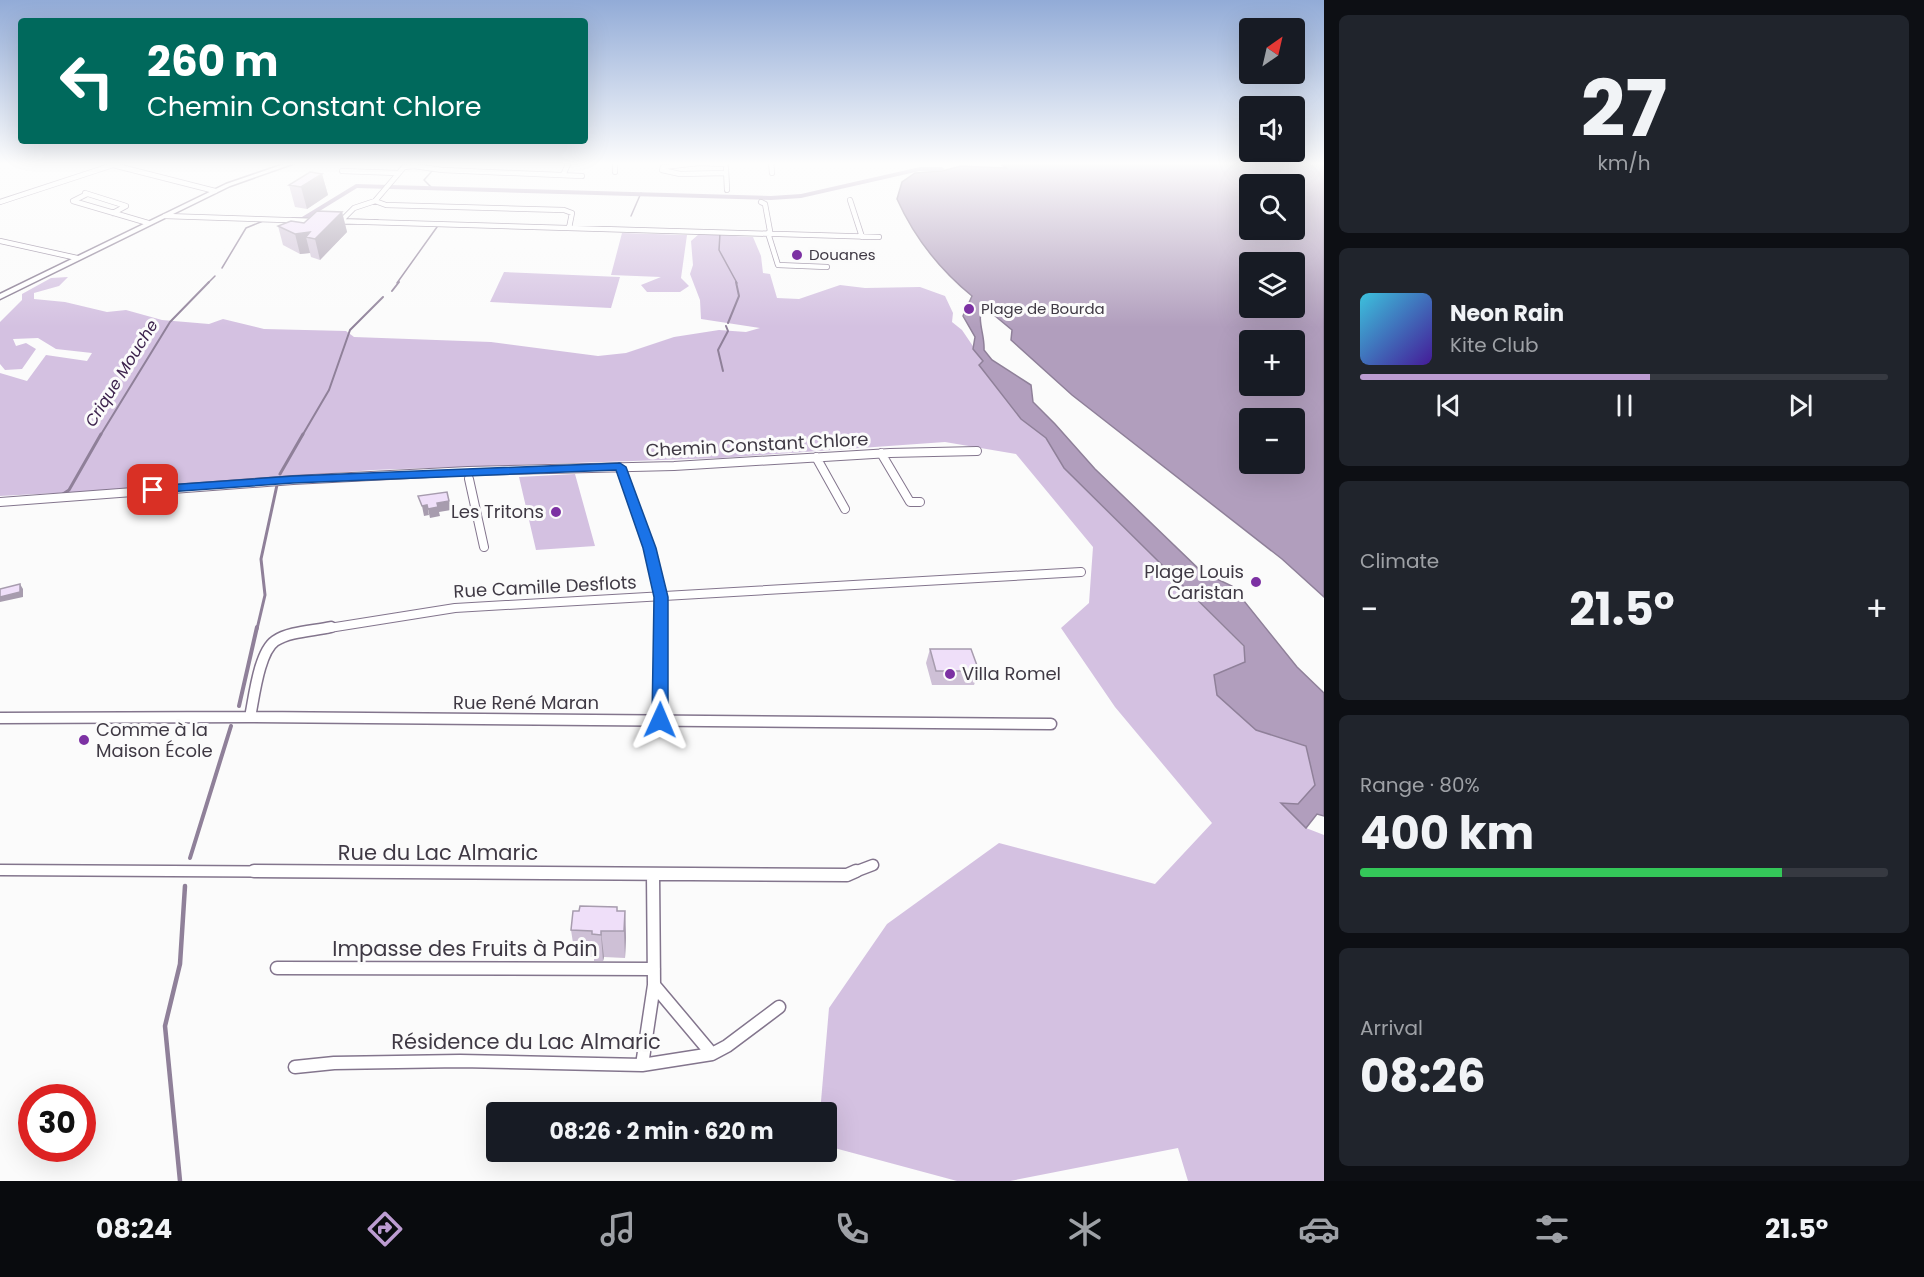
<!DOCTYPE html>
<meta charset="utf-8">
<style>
:root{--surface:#171b24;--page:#20242c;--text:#f1f3f6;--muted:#9ea1a6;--line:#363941;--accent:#bc9cd1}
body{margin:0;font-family:Poppins,sans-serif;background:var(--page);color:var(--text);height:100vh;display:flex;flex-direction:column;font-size:22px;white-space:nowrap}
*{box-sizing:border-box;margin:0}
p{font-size:20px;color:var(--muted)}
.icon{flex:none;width:33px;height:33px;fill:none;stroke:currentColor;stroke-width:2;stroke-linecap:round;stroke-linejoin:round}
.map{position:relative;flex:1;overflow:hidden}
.drawer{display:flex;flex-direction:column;gap:15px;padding:15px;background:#0d0f14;width:600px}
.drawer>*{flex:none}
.banner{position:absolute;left:18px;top:18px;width:570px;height:126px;border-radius:6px;box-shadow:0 6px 24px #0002;background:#00695c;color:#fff;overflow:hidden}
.needle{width:39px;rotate:34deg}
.fabs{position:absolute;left:1239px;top:18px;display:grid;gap:12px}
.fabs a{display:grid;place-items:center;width:66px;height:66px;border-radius:6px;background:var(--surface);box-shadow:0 6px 24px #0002;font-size:30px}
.speed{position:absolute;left:18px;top:1084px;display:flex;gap:12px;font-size:30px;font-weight:700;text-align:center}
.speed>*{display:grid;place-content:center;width:78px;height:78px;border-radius:50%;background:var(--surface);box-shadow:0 6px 24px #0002;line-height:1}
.speed .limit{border:9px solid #d22;background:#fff;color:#111}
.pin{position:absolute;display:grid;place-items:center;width:51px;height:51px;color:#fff;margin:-26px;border-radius:12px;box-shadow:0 3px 9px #0006}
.me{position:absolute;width:66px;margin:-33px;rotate:1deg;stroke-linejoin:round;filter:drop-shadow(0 0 4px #0008)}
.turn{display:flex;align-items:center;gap:21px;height:126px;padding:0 30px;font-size:27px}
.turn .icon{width:78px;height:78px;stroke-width:2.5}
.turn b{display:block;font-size:42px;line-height:51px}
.big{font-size:45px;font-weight:700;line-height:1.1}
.drawer .card{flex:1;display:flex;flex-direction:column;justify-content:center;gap:9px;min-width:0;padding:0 21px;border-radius:9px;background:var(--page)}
.drawer .dial{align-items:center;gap:0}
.dial b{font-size:78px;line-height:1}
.song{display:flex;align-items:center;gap:18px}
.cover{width:72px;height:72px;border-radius:9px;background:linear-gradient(135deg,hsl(190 70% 55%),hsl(260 70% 35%))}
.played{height:6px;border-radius:3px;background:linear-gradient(90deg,var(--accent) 55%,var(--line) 55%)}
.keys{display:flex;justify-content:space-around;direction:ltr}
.heat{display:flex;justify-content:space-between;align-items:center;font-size:33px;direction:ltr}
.charge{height:9px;border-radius:4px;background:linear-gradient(90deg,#34c759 80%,var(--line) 0)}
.trip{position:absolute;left:486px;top:1102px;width:351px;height:60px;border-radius:6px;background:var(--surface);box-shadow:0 6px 24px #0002;font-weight:700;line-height:60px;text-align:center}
.tab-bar{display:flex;height:96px;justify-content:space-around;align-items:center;background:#090b0e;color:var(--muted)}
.tab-bar .icon{width:42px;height:42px}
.tab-bar .selected{color:var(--accent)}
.tab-bar b{font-size:27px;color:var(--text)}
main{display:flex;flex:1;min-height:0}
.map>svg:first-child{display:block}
</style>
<main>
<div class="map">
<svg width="1324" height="1181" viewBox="0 0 1324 1181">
<rect width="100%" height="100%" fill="#fbfbfb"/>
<path fill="#d4c1e1" d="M622,233L687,235L681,278L689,286L680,292H647L641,285L661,277L611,275Z
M699,234L753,237L761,256L763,273L770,274L777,298L799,299L840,285L865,288L920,287L945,296L953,313L952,322L962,330L983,361L979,364L1021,419L1046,438L1064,468L1244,647L1256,730L1306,746L1315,785L1298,804L1282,803L1306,828L1324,835V1181H1188L1178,1148L1010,1181H957L827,1146L826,1113H820L829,1008L887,924L999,843L1155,884L1212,823L1115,707L1061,628L1089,603L1093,547L1016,454L945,442L720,458L373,470L133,489L0,496V373L27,381L46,355L87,361L92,353L56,349L38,338L13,339L16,346L26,343L36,349L22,369L5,370L0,364V322L22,300V294L51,278L68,277L59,286L34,293V299L65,302L107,312L126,310L162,320L209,324L223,319L264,329L346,331L354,337L491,342L598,356L626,353L674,337L719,330L746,332L760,328L701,319L700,300L690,274L693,265L691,241Z
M504,272L620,277L611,308L490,302Z
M575,474L595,546L536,550L519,477Z"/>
<path fill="#b19ebd" stroke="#8f8099" stroke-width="1.5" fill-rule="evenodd" d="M1003,162H1324V597L1282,559L1072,395L1011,340L1012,330L983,306C976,320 985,334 984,350L992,360L1031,385L1033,402L1055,424L1095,469L1202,572L1232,586L1297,667L1324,693V816L1317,814L1306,828L1281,803L1298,804L1315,785L1306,746L1256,730L1217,695L1214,675L1245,662L1244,646L1064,468L1046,438L1021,419L979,365L983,361L973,349L975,337L963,316L972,296C939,269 914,237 897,199L902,182L915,173L942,171L961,166L1006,168L1002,165ZM1250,184H1294V230H1250ZM1250,262H1294V308H1250ZM1250,340H1294V386H1250ZM1250,418H1294V464H1250Z"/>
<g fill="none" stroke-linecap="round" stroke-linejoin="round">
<path stroke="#8f8099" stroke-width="1.5" d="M432,171L424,180L432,188
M631,216L641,193
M347,219L378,220
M720,233L719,250L737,283
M222,268L246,228L263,221
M208,283L215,276
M397,283L437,227"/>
<path stroke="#8f8099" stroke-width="2" d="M392,291L399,282
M728,323L739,296L736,282
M723,371L718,350L728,331L726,326
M100,436L170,322L209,282
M302,436L329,390L350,330L383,297"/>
<path stroke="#8f8099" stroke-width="3" d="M280,474L303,434
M63,494L69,490L101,434
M257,629L265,595L261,559L277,485"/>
<path stroke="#8f8099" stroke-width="4" d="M239,706L257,627
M190,858L231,726"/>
<path stroke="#8f8099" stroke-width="4.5" d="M180,1181L165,1026L180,964L185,886"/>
<path fill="#b19ebd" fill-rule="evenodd" d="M920,167H942L945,169L942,171H920L801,198L771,200L357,188L305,220L292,221L289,219L292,217H302L356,184L771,196L801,194Z"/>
<g stroke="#83758d" stroke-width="6">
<path id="minor-far3" d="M615,162V172
M771,162L772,173
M726,168L727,190
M342,171L398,173
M564,173L569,162
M725,173L680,174L662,170L663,167L699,163L726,164
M85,193L126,206L113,213
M87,194L73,201L148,223
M850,200L862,237
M375,201L386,205L564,210L572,213L569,228
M0,202L113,165L215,191
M761,202L765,204L770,231L768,233L778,265L827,267
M165,216L317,221
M333,221L879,237
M340,222L354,208L375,201L404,167L414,166L442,170L582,176
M0,241L77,258"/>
</g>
<g stroke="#83758d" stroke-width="10">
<path id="minor-far2" d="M881,453L910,502H920
M816,457L845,509
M620,467L650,548L661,597V629
M469,479L484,547
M0,502L293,480L468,471L674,466L890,453L977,451
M323,629L455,608L1081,572"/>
</g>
<g stroke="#83758d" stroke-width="13">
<path id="minor-far1" d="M250,717C254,698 259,652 275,641C290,631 314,631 331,627
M0,718L250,717L1051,724
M660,720L661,627
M0,870L508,873
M852,873L873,865"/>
</g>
<g stroke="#83758d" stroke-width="15">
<path id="minor" d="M254,871L847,875L856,871
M277,968L654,969
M654,985L712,1054
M642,1065L654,985L653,874
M295,1067L334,1063L460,1061L642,1065L712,1054L727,1046L779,1007"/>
</g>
<g stroke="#83758d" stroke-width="3">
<path id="secondary" d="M290,162H298L230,186L0,299V294L226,184Z"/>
</g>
<use href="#minor-far3" stroke="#fff" stroke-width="4.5"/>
<use href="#minor-far2" stroke="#fff" stroke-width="8"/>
<use href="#minor-far1" stroke="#fff" stroke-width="10"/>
<use href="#minor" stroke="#fff" stroke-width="12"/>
<use href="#secondary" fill="#fff" fill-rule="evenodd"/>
</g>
<path fill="#cec0d6" d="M322,174L328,195L307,209L295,207L289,185Z
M342,212L347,232L320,260L311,257L310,253L300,254L283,245L278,226L304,223Z
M930,649L979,671L974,685H932L926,663Z
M579,911H625L626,938L625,958L604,957L603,961H594V957L575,956L571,930Z"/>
<path fill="#a79cae" d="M322,174L328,195L307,209L301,187Z
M342,212L347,232L320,260L315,239Z
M310,232L306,237L310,253L300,254L295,234Z
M449,501L451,510L439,512L440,516L430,518L428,509L437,503Z
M427,505L429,515L424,516L422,506Z
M20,584L23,589V597L0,602V597Z
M625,911L626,938L625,958L624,931Z
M601,931L604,957L603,961L601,935Z"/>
<path fill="#efdff9" stroke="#a79cae" stroke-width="1.5" d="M310,172L322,174L301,187L289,185Z
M317,211L342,212L315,239L306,237L310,232L295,234L278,226L291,221L304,223Z
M447,492L449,501L437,503L438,507L428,509L427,505L422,506L418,496Z
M20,584V592L0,597V589Z
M930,649H971L979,671H936Z
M580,906L617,907V911H625L624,931H601V935L592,934V931L571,930L573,911H579Z"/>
<linearGradient id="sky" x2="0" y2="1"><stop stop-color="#92abd7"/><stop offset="0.5" stop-color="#fdfdfd"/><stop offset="1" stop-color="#fdfdfd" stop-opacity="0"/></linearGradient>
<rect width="1324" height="327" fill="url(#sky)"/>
<path fill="#1a73e8" stroke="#114b97" stroke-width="1.5" d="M620,463L626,467L656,548L668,597V720L665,724H654L652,720L654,597L643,548L616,470L293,483L153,493L147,490L153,486L293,476Z"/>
<g fill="#7c31a3" stroke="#fbfbfb" stroke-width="2">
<circle cx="797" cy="255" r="6"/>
<circle cx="969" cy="309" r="6"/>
<circle cx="556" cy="512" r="6"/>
<circle cx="1256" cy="582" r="6"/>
<circle cx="950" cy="674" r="6"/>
<circle cx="84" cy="740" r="6"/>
</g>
<g text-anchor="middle" stroke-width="6" stroke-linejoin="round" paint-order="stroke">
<g font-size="15" fill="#3f3944" stroke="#fbfbfb" text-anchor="start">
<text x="809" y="260">Douanes</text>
<text x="981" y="314">Plage de Bourda</text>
</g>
<g font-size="16" font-style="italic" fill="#3d234d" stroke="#fbfbfb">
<text transform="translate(121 373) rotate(-58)" y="6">Crique Mouche</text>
</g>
<g font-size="18" fill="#3f3944" stroke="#fbfbfb">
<text transform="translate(757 445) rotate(-3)" y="6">Chemin Constant Chlore</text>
<text transform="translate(545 587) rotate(-3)" y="6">Rue Camille Desflots</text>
<text x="526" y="709">Rue René Maran</text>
</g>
<g font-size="18" fill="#3f3944" stroke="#fbfbfb" text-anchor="end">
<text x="544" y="518">Les Tritons</text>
<text x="1244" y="578">Plage Louis<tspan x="1244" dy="21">Caristan</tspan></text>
<text x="962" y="680" text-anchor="start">Villa Romel</text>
<text x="96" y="736" text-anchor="start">Comme à la<tspan x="96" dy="21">Maison École</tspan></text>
</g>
<g font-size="21" fill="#3f3944" stroke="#fbfbfb">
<text x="438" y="860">Rue du Lac Almaric</text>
<text x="465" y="956">Impasse des Fruits à Pain</text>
<text x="526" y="1049">Résidence du Lac Almaric</text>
</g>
</g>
</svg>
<div class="fabs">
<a><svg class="needle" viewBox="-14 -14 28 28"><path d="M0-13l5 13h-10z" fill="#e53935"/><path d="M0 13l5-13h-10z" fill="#9ea1a6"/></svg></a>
<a><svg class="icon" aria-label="sound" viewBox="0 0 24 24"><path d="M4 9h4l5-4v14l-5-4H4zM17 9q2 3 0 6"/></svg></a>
<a><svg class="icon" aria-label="search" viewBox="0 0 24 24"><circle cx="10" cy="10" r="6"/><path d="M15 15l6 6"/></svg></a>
<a><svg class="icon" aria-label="layers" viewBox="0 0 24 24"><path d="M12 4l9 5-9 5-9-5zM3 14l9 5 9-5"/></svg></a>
<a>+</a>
<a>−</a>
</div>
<div class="speed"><div class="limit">30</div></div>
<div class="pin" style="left:153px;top:490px;background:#d93025"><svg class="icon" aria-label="arrive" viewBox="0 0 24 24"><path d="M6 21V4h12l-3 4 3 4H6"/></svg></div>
<svg class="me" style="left:660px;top:720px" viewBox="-20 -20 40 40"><path d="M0-17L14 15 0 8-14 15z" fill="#1a73e8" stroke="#fff" stroke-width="4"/></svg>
<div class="trip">08:26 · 2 min · 620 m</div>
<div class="banner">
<div class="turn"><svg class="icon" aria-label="left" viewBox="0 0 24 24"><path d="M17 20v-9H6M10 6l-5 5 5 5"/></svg><div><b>260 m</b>Chemin Constant Chlore</div></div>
</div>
</div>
<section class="drawer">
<div class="card dial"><b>27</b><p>km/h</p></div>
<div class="card">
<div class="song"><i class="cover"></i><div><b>Neon Rain</b><p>Kite Club</p></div></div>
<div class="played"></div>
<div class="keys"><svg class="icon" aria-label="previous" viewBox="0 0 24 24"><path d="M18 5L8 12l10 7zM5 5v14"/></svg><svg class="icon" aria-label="pause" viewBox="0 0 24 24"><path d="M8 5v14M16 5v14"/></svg><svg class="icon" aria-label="next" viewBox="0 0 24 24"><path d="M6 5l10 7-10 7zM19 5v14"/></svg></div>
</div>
<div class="card"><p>Climate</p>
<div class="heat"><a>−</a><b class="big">21.5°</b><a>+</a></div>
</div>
<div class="card"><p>Range · 80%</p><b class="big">400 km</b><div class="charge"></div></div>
<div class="card"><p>Arrival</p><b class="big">08:26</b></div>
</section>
</main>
<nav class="tab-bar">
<b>08:24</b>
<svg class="icon selected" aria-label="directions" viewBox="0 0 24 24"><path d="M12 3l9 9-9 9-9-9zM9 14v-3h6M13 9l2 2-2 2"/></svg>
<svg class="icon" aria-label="music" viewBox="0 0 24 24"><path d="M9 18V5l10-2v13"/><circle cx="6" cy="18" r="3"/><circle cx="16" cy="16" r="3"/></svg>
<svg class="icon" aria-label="phone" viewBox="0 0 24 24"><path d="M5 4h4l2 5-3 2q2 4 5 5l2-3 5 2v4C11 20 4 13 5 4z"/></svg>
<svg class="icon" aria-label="climate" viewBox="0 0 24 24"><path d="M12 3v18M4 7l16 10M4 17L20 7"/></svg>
<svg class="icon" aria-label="car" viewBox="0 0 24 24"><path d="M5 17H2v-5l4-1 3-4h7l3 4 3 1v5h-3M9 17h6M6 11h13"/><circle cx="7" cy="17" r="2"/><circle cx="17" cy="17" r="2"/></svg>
<svg class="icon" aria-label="filters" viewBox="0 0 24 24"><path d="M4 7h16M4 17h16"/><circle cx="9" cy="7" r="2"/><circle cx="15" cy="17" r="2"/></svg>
<b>21.5°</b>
</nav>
